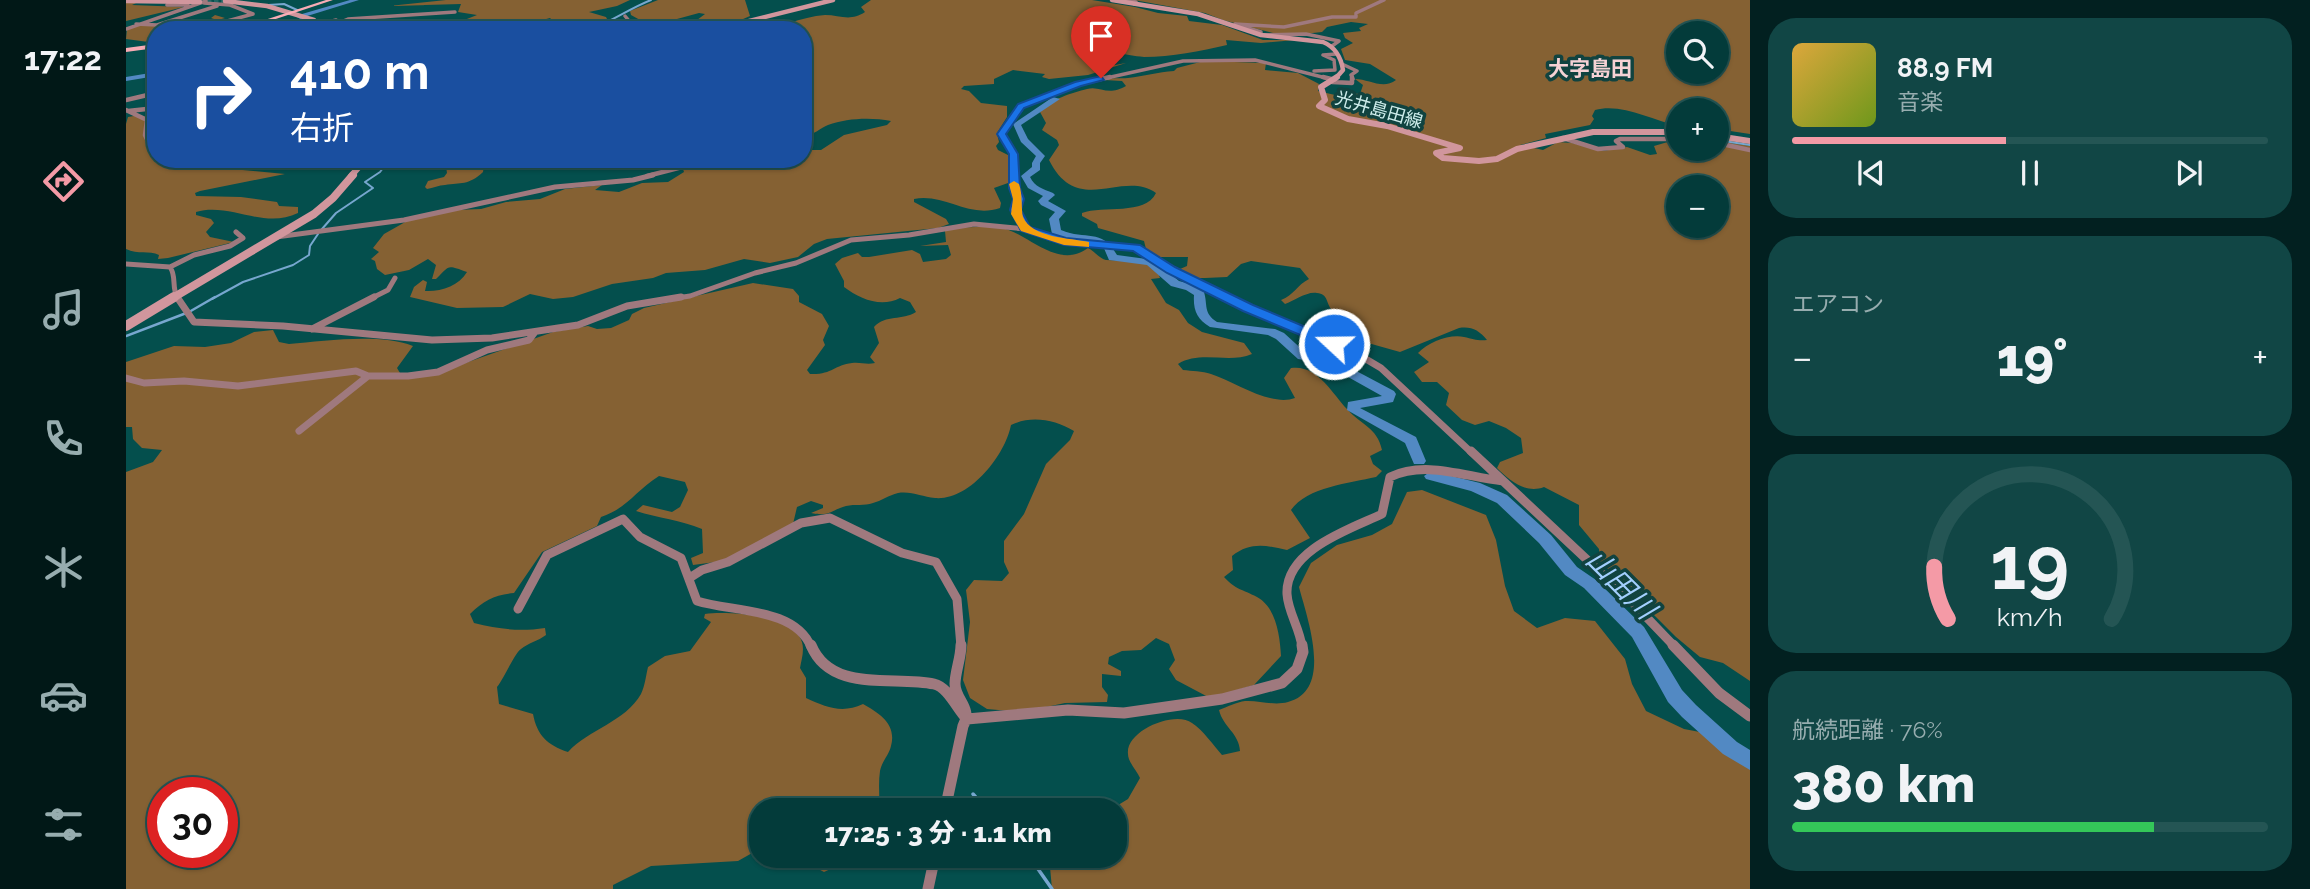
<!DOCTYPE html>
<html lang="ja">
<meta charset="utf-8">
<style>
:root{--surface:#033b3a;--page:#114645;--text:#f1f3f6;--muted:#97adaf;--line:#245554;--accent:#f49aa6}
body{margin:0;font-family:Raleway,"Noto Sans JP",sans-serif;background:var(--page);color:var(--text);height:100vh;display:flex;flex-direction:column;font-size:26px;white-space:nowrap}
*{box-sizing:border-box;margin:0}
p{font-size:23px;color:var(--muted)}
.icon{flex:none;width:38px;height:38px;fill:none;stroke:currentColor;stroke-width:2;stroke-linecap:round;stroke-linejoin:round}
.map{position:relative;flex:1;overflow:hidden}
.panel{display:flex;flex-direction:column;gap:18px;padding:18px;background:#022020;width:560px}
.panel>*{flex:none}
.top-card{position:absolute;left:21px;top:21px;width:665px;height:147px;border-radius:28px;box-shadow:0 2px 5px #0004,0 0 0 2px var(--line);background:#1a4fa0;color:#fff;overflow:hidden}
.controls{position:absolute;left:1540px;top:21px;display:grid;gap:14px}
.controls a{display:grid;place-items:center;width:63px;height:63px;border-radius:50%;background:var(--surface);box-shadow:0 2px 5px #0004,0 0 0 2px var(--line);font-size:35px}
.speed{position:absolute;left:21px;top:777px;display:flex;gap:14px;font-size:35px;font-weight:700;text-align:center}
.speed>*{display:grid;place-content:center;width:91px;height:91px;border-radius:50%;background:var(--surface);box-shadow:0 2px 5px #0004,0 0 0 2px var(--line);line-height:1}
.speed .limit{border:10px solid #d22;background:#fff;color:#111}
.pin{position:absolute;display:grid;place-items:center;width:60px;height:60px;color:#fff;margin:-72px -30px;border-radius:50% 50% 50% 0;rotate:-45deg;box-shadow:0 0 7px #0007}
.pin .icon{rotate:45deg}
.me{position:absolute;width:77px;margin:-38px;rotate:291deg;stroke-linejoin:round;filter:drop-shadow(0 0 5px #0008)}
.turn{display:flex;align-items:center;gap:24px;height:147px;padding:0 28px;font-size:32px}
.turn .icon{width:91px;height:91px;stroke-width:2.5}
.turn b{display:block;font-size:49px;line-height:60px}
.big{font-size:52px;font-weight:800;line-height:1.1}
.panel .card{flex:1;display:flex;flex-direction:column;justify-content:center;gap:10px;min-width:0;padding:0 24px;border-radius:28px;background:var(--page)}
.panel .dial{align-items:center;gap:0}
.dial svg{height:182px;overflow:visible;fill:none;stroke:var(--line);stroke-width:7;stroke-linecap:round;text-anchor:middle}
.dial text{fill:var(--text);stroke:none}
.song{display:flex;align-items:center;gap:21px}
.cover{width:84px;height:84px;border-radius:10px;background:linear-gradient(135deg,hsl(40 70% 55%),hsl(80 70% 35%))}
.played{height:7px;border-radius:4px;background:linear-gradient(90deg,var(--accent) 45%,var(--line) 45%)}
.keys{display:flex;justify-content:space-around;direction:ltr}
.heat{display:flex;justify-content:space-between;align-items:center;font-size:38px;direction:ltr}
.charge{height:10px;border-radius:5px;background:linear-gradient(90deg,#34c759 76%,var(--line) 0)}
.trip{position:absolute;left:623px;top:798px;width:378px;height:70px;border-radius:28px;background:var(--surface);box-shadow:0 2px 5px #0004,0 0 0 2px var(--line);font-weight:800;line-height:70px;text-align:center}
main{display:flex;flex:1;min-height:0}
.tab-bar{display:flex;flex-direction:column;width:126px;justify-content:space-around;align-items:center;background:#011817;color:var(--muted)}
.tab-bar .icon{width:49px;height:49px}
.tab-bar .current{color:var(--accent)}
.tab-bar b{font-size:32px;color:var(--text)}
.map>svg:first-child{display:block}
</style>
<main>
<nav class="tab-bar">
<b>17:22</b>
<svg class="icon current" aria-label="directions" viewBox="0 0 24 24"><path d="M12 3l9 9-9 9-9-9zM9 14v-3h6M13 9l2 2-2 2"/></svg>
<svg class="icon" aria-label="music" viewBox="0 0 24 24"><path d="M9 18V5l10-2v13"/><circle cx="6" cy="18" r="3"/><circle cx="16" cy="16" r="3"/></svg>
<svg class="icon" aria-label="phone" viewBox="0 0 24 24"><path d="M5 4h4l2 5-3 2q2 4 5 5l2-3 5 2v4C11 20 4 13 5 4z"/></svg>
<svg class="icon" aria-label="climate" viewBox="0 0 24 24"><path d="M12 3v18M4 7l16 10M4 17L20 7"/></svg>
<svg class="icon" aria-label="car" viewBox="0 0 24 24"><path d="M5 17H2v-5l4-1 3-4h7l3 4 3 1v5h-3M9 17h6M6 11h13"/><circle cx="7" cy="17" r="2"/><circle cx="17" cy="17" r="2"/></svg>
<svg class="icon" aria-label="filters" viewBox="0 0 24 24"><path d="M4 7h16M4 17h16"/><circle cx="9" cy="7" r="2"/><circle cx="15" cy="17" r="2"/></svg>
</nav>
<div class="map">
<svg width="1624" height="889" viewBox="0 0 1624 889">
<rect width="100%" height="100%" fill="#044f4d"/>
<path fill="#856133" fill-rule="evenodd" d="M0,0L14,1L6,5L58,7L0,21Z
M320,0H504L491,6L463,12L480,17L482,21L453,30H415L427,21L424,18L379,30H313L351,15L332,12L335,4L263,6Z
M532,0H619L624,16L608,23L576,25L571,20L579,14L573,13L540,22L528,30H493L514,20L505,15L504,11Z
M745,0H966L1009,7L1032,13L1061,16L1063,21L1096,25L1137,40H1169L1135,43L1100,40L1101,45C1074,51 1046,57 1018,57C1002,56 994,51 979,57L984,60L981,62L989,65L1000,63L962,75L923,79L916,77L919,74L887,70L868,79V84L838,86L835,89L843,91L855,103L881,106V117L871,133L873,142L870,146L872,150L882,155V183L868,188L875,203L874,208C843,219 819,193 788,199V202L820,219L823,224L812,228L701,239L688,244L672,257L644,263L618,259L579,270L540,273L527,278L486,284L447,297L427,299L404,294L377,307L331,308L284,297L288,287L297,280L301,282L299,291C314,292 333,286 341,272C319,264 324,266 310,279H306L310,265L302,259L283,270L259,275L251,269L249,261L245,259L253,252L247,248L258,234L281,221L330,210L355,209L380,202L414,199L439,189L476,185L469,190L493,192L516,183L542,182L558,172L557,169L566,166L624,162L645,164L656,159H677V150H695L718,135L761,125L765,121C745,117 721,118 702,125C695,128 687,135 677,137V30H656L663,28V23C675,19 687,16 699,15C714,15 724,22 739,12L735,7Z
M1008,0H1624V134L1591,129V110H1552V126C1525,120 1496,103 1469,110L1466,116L1468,119L1464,125L1419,134L1420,138L1394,145L1417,150L1432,142L1446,143L1477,151L1501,147L1524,155L1531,154L1528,146L1552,139V149H1591V141L1624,146V681L1597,663L1574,657L1550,637L1474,561L1473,549L1453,525V505L1418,487C1400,494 1384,481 1371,468L1374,462L1397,453L1395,438L1380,428L1363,421L1349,425L1336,420L1320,405L1323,393L1311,382H1296L1288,372L1303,362L1292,353C1303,342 1323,334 1338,337C1347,339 1352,341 1361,340C1353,330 1345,326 1333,328L1274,352L1242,343L1230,346L1221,338C1222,322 1211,320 1205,309C1200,302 1202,294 1191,293C1181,291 1168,301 1159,304L1155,300C1168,295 1171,285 1183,279L1174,268L1125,261L1115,264L1101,277L1079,278H1070L1054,269L1061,266L1062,257H1034L1020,249L1018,241L972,228L971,224L956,216V213C977,205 1019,216 1030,193C996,169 952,218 923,160L933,145L931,140L916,130L920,123L914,112C924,99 946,93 961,89C974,85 981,97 1000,86L996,81L978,80C986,77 994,79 1002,78C1018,76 1032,72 1048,71L1051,68L1078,61L1140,63L1139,70L1172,73L1193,84L1192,91L1209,95L1216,92L1234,94L1237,85L1229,79C1243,79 1257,90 1270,80L1244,64L1219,60L1215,49L1227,43L1219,38L1217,33L1235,31L1233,28L1242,24L1225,22L1201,27L1196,32L1159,36L1097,20L1079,13ZM1552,33H1591V72H1552ZM1552,187H1591V226H1552Z
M89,15L99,18L78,24L80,27L70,30H30V43L0,39L1,29L12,25L48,27L91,20L85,18Z
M14,115L30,121V159H116L97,165L106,169L159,174L74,191L69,193L70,196L115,197L151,202L153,206L172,207V213C138,230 104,202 70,212V215L85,219L88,223L80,232L84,237L108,242L42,258L32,259L33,255C23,250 12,255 0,249V124L2,117Z
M321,159H373L358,165L357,172C342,186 335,182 319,185C313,185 307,188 301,189L299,187L302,181L318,177L321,173L319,160Z
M834,227C849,228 872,225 885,231C909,241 935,268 962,248C968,251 974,259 980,260C999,262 1028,255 1034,278L1025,279L1040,303L1053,310L1062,323L1076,332L1118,343L1126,354C1103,364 1074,350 1052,364L1057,370C1066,371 1076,371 1085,374C1109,382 1145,407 1169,398L1158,378L1165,368C1191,364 1206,393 1221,409C1235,425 1251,427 1256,450L1244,456L1247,464L1256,471L1250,477C1224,483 1181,487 1165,510L1184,538L1161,550C1139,545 1124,542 1106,556L1107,570L1098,577C1110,590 1116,589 1131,597C1150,607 1154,636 1155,656L1128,685L1084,698L1050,680L1043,669L1049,660L1043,644L1030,638L1015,650L996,651L983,657L982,664L995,671V676L976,674V687L982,695L981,702L939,703L896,712L861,709L844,698L837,680L844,622L840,590L848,580L876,581L883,573L878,562V541L898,514L920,464L944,440L948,431C929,420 906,415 885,425C879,456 843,501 809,498C796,497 786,491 772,493C763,495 755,501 747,503C738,506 729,504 720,506C705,510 704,517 685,513L697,508V505L685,501L671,507L667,524L597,561L567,565L565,558L577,553L576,529C555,520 532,518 510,511L517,505L546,512L554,507L562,490L559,482L533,476C509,491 502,508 475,517L471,526L416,552L388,593C369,595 358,600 344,614L348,623C373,629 393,632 419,628L420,635C412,641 402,643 395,649C388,654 379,677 371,687L373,704L407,714C411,735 421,745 442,752C463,729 499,722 515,694C519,686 520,675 522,667L539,656L564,651L585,622L578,618L579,614C602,611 659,615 673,636C680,646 676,657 674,668L680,678V698C700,707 716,714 737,704C753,713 771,724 765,746C763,755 756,761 754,771C752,784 754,797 753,810H635V848L612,861L525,866L487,885V889H0V472L27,462L36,450L16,448L7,439L6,427H0V362L48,346L79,347L105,343L128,332L147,330L153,342L163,344C199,341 253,333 287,346L271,368L274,373H311L427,332L462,326L471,329L485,328L503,320L506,314L518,308L627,283L667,289L673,296V302L696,314L703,326L697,340L699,345L681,370L684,374C706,375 708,365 726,363C735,362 740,365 749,363L744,357L753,343L748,327C760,314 776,321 790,312L784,302L774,298C755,308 734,299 718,287V281L709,264L716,258L732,253L736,257H743L786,250L794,254L797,262L820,259L825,255L822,245L794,246L820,242L819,231ZM37,793H96V852H37Z
M1296,490L1360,515L1370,540L1379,586L1388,611L1411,628L1439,618L1469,621L1499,659L1506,684L1520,711L1558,729L1579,733L1624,767V889H926L923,856H989V810H984L1002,799L1014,778C1011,771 1002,762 1002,754C999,731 1049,710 1066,723C1077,730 1087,745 1096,755L1114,751C1113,733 1097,727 1093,710C1101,707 1111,702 1119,701C1133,700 1147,706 1162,702C1208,690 1181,618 1173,587L1185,563L1211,545L1246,535L1266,524L1281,492Z
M675,856H727L722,861L698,872L683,864Z"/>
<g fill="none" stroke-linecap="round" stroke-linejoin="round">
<path stroke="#77a7cf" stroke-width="2" d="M142,5L158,4L171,10
M462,30C486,22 502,9 525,0
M1591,140L1624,145
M196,229L210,213L247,188L239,182L254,172L264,159
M86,299L117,282L167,265L183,255L184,246L192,234"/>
<path stroke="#77a7cf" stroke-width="2.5" d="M0,336L63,312L89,297"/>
<path stroke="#77a7cf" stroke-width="3.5" d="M847,794L861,810
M903,856L926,889"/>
<path fill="#5289c3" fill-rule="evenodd" d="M224,0H233L178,17L186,21V23L169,30H160L179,22L171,17L176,14Z
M30,72V76L0,81V77Z
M927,97L934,99L895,125L902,139L919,156L914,163V170L904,177C909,187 917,189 927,193L929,195L922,201L940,211L933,219L935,230C960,241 975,227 991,255L1028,260L1053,281L1068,285L1078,292C1082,305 1077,313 1091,322L1149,329L1158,333L1180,353L1204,357L1268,391L1270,394L1267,402L1234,408L1290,437L1300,461L1298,464H1288L1279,443L1221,410L1222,402L1256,396L1197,363L1172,359L1150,339L1142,335L1084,327C1071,319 1067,310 1068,295L1060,290L1045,286L1021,265L983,260L977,246C960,240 943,241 926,234L923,219L929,212L915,205L912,201L917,196L902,188L895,176L906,167V163L910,156L895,142L887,124Z
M1305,471L1354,483L1381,495L1425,535L1451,567L1470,580L1518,627L1556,690L1570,705L1611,742L1624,750V770L1597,754L1556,717L1542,702L1506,637L1458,588L1439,575L1413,543L1371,503L1345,491L1300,479L1298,476Z"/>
<path stroke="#226765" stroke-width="4.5" stroke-dasharray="4.5 2.5" stroke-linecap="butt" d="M74,2L99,1"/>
<path stroke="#9f797e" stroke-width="3.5" d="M1001,0L1010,2L1008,4
M44,3L41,5H62
M78,3L104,5L127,14L94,23L95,30
M324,21L210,29L208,25L222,19L329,12
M10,24L31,25L91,6
M0,29L80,1
M192,30L198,23L210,20
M487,30L504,22L499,16
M598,30L621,24L618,22
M1206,46L1213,41L1180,34L1135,35V32L1109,24L1158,27L1206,17H1230V13L1258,0
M1216,64L1231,71
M1188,71L1209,70L1208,60L1197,55L1210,54
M976,79L1057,61L1129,60L1204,79
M1227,79L1225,75L1231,71"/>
<path stroke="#9f797e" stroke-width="4.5" d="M1197,77L1209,80
M1206,82L1226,83V77
M0,100L30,93
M0,110L21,120L19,135L30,158
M2,111L30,108
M1437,138L1472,149L1497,147L1490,141L1494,139H1552
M1591,143L1624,150
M137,159L139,163L177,167
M521,176L568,164L607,159
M888,176L889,159L876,134L899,104L952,84L984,77"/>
<path stroke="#9f797e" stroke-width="5" d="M888,175V188L893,199L889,210L899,229
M150,237L278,220L429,187L507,180L527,175
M0,264L44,267L68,255L104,246L117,238L110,232
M44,267C51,276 45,289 52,299
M244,299L262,290L269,278
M544,299L564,296L629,273L670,263L725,240L783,235L848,224L899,229L938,242L1010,248L1104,299"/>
<path stroke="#9f797e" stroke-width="7" d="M51,297L68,322L157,326L306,340L366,338L452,325L501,306L555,297
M1100,297L1228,352L1255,368L1346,453
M186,329L248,297
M242,376H282L312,372L361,350L403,340L409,332
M0,378L18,383L58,381L112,386L230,371L242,376L173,431"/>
<path stroke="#9f797e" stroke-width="9" d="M1345,451L1504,600L1549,647
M565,577L576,570L602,562L675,523L704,518L776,553L810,562L831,599L835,647
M392,609L421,555L497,519L514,537L555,558L571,601C605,612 669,607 685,647
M1176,647C1174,629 1162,612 1161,594C1159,550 1224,529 1256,514L1264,477C1300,460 1339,477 1377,481"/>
<path stroke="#9f797e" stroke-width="11" d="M685,645C705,694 769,675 808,684C822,687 831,709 841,719
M1547,645L1593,693L1624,716
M841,719L942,710L998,713L1096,699L1156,683L1171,669L1177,652L1176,645
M819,810L837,726C847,708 829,700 829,684C829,672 835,658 835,645
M802,889L809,856"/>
<path stroke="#d1969d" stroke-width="4.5" d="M986,0L1072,14L1135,35L1197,42C1209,47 1215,57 1217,70L1209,79
M0,1L74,2
M99,1L141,6L188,20V23L178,30
M587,30L707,0"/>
<path stroke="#d1969d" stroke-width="6" d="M1211,77L1195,87L1199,100L1193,106L1222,119L1261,126L1334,148L1310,153L1317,158L1353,161L1371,159L1391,149L1467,132H1552
M1591,136L1624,141
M225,176L240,159"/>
<path stroke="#d1969d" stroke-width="8" d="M45,299L188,214L207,198L227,175"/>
<path stroke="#d1969d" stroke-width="10" d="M0,326L48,297"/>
<path fill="#f8acb5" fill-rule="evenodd" d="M200,0H207L117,30H108Z
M30,44V48L0,52V48Z"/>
</g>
<path fill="#1a73e8" stroke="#114b97" stroke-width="2" d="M975,76L978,80L955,86L898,108L880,134L892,154L894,188L898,199L895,210L904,227L940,238L1014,245L1049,267L1127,305L1213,341V347H1203L1117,311L1041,273L1007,251L938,245L895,231L884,210L887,199L883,188V154L871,134L892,104L949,82Z"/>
<path fill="#f59e0b" d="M888,181L893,184C897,195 895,211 897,217C906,238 944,238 963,242V247L938,245L895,231L885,214L887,199L883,184Z"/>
<g text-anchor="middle" stroke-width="7" stroke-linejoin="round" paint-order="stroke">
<g font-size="18" fill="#cdecea" stroke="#104340">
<text transform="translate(1253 110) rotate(16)" y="6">光井島田線</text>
</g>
<g font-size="21" font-weight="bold" fill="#f5d2d5" stroke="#104340">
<text x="1464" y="76">大字島田</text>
</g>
<g font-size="28" font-style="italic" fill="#a3cffe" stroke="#104340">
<text transform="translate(1495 584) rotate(45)" y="10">山田川</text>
</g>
</g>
</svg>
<div class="controls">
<a><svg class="icon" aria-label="search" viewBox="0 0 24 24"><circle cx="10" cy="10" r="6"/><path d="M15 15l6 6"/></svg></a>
<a>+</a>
<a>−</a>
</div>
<div class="speed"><div class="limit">30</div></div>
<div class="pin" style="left:975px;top:78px;background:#d93025"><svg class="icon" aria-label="arrive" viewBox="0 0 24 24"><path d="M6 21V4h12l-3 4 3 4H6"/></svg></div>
<svg class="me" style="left:1208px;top:344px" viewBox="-20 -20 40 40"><circle r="17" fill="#1a73e8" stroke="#fff" stroke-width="3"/><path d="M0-11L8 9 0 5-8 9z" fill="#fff"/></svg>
<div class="trip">17:25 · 3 分 · 1.1 km</div>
<div class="top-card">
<div class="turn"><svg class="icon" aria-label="right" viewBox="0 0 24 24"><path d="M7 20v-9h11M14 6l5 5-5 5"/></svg><div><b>410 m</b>右折</div></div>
</div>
</div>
<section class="panel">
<div class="card">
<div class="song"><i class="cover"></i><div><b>88.9 FM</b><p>音楽</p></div></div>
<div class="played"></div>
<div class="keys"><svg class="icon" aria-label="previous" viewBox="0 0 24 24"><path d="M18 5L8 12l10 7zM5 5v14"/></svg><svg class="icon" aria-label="pause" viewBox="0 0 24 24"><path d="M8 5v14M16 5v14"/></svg><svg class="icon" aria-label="next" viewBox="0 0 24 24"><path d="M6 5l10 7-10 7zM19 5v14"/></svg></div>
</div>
<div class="card"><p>エアコン</p>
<div class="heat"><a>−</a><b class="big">19°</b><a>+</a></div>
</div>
<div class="card dial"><svg viewBox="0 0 100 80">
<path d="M14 69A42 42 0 1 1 86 69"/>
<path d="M14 69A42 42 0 0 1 8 46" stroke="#f49aa6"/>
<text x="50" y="56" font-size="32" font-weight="700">19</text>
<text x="50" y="72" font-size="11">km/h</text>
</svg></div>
<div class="card"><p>航続距離 · 76%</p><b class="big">380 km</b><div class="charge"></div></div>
</section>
</main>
